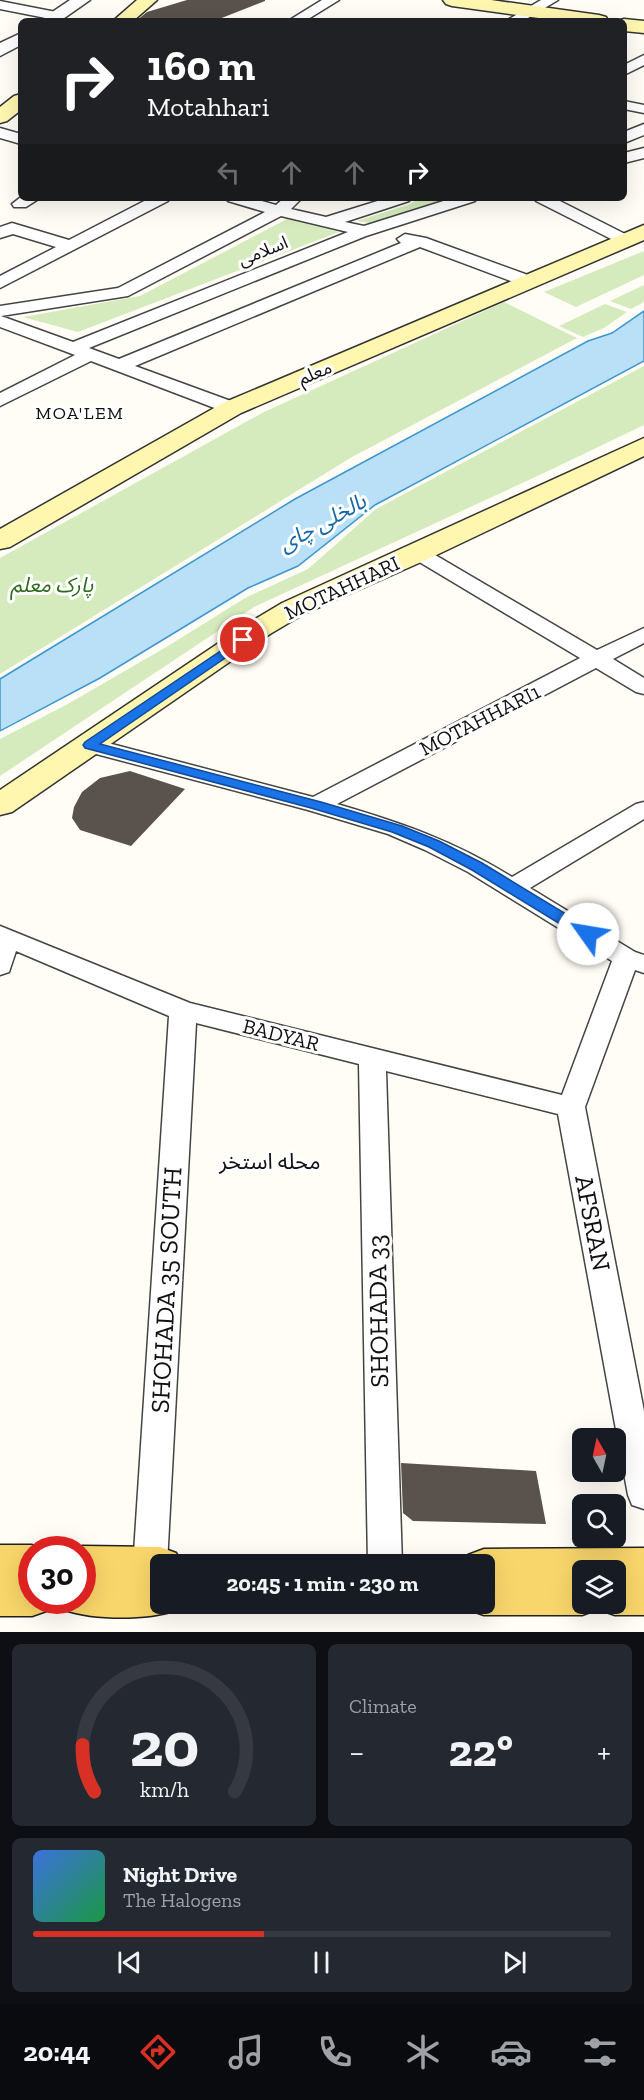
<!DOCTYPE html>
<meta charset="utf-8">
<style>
:root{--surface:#171b24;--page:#242831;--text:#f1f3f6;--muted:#9ea1a6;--line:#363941;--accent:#d93025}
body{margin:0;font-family:"Zilla Slab","Noto Sans Arabic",serif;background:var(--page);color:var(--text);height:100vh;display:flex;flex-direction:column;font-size:22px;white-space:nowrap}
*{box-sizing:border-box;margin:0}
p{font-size:20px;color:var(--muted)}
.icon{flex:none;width:33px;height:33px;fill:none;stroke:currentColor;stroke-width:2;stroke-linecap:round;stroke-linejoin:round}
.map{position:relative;height:1632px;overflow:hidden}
.side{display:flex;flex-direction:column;gap:12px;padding:12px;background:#0d0f14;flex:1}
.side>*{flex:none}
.guide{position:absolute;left:18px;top:18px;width:609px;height:183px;border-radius:9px;box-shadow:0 6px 24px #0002;background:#202124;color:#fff;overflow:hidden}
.needle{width:39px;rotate:351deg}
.tools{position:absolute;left:572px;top:1428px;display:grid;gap:12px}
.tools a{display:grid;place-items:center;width:54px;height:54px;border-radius:9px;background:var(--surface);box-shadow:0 6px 24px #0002;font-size:30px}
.speed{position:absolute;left:18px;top:1536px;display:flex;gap:12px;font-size:30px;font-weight:700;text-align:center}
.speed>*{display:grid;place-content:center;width:78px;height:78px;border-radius:50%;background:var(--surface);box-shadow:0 6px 24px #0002;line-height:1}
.speed .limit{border:9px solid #d22;background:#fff;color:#111}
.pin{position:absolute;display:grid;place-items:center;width:51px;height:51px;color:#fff;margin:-26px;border:3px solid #fff;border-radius:50%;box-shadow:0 2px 6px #0007}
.me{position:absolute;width:66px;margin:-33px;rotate:302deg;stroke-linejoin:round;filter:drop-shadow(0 0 4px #0008)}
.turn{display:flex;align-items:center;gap:21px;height:126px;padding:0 30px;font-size:27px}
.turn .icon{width:78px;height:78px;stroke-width:2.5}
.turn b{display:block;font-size:42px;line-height:51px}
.lanes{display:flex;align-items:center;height:57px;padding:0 30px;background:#0003;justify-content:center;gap:30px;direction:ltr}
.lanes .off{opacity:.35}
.big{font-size:45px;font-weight:800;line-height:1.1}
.side .tile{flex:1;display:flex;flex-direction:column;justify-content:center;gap:9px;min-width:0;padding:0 21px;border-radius:9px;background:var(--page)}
.side .dial{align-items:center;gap:0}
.dial svg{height:156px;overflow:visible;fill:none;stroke:var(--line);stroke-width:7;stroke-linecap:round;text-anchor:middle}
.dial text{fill:var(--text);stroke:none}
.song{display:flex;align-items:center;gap:18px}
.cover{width:72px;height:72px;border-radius:9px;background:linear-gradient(135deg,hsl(220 70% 55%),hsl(140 70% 35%))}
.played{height:6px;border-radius:3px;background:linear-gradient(90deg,var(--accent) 40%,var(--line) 40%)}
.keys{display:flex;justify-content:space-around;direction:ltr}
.heat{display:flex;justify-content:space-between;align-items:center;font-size:33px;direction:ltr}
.side .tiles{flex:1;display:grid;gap:12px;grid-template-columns:1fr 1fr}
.tile:last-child{grid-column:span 2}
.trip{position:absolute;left:150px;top:1554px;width:345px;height:60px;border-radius:9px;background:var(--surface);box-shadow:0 6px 24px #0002;font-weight:800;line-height:60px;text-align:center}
.menu{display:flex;height:96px;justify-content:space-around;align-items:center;background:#090b0e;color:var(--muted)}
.menu .icon{width:42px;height:42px}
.menu .current{color:var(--accent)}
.menu b{font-size:27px;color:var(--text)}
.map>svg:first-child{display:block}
</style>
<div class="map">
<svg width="644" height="1632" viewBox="0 0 644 1632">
<rect width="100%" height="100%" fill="#fffdf5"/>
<path fill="#d5ebbd" d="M421,198H453L369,223L357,221L408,205Z
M287,219L339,232L78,332L23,317L140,296Z
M644,251V275L576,307L544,292Z
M644,285V302L631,309L610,301Z
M504,302L577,338L352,457L0,674V558L262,413Z
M605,304L627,312L604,328L583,337L559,326Z
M644,366V425L546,472L254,607L0,776V739L66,705L168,646L245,598L308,569L376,509Z"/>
<path fill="#b9e0f7" stroke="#3f96cf" stroke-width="1.5" d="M644,311V361L375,505L298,566L248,588L100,678L0,731V679L295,499L588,341L612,333Z"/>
<path fill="#5a524d" d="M187,0H265V1L214,21H136L147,12Z
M130,771L185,789L131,846L80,830L72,818L74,807L82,792L100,778Z
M401,1463L536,1471L546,1524L413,1521L403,1513Z"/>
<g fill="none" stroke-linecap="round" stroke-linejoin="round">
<g stroke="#444" stroke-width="3">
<path id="minor" d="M322,0H339L305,21H288Z
M541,0H558L523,21H506Z
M0,1L56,12L63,16L56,20L0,9Z
M644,55V65L624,75V65Z
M624,101L644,105V113L624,109Z
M644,124V135L624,143V132Z
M0,128L21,134V144L0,138Z
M644,148V158L624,163V153Z
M21,197V198H40L26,207H14L12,204Z
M150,198H170L168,201L0,288V276L56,247L13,234L0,238V227L12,223L69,240Z
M226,198H251L276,205L284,198H302L291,209L326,217L387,198H411L409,201L345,222L364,226L453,198H477L475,201L366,236L89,348L119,359L401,243L397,239L405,234L426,238L536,278L539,282L536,286H524L420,247L135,366L239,404L241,408L239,412H225L91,361L0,406V393L75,355L0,327V306L118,288L265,212L228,201ZM281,216L348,232L73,342L1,316L128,296Z
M534,198H554L631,237L633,240L625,245L619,243L536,201Z
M418,547L425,549L597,650L644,628V643L613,659L644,678V694L636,692L596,668L337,804C402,823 454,841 512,877L636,804L644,802V819L530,888L635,952L644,955V973L635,970L585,1107L644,1411V1509L632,1505L628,1495L558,1114L386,1071L402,1564H368L359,1064L196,1023L167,1564H160V1579L150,1583L138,1579L133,1568L169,1016L16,951L9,972L0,975V926L190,1003L562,1095L612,961L468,872L425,850L388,834L308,810L81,750L77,745L81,740L89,738L313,797L580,658L411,557L408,553L411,549Z"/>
</g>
<g stroke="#444" stroke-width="3">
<path id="tertiary" d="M70,0H90L60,21H39Z
M21,33V45L0,56V43Z"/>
</g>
<g stroke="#333" stroke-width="3">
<path id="secondary" d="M137,0H157L133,21H113Z
M443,0H491L599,15L606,17L608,21H560L452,6L446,4Z
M624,19L644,21V33L624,31V21H617Z
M21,94V110L7,121L0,123V107L14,96Z
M644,225V240L241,413L10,547L0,549V529L223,403Z
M644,438V456L428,559L302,615L270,634L12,812L0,815V790L250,622L282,603Z"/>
</g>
<g stroke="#222" stroke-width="3">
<path id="primary" d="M0,1545H32L43,1550H32V1600H53L49,1610L32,1616H0Z
M82,1546L160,1547L176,1553L182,1564H160V1604H180L177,1610C148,1620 94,1620 65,1610L61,1600H82V1550H74Z
M644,1548V1615H615L598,1609L582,1615H484L467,1609L465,1604H484V1564H463L468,1555L484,1549ZM582,1570H615V1604H582Z"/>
</g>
<use href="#minor" fill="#fff" fill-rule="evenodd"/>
<use href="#tertiary" fill="#fff" fill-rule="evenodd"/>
<use href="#secondary" fill="#fff6b0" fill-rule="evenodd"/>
<use href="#primary" fill="#f9d66b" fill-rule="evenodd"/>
</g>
<path fill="#1a73e8" stroke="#114b97" stroke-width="1.5" d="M243,636L249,640L247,643L100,744L321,802L402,826L439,841L482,863L594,931L596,934L594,938H583L472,870L429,847L392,832L311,808L85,748L83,745L85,742Z"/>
<g text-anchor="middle" stroke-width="6" stroke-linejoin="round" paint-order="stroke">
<g font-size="18" fill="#111" stroke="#fff">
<text transform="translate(263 251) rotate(-22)" y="6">اسلامی</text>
<text transform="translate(315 373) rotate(-23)" y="6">معلم</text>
</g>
<g font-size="18" letter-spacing="1.5" fill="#111" stroke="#fff">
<text x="80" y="419">MOA'LEM</text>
</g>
<g font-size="21" font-style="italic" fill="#2f6b1f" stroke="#fff">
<text x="52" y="592">پارک معلم</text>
</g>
<g font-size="21" fill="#111" stroke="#fff">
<text transform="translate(342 588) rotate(-25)" y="7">MOTAHHARI</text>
<text transform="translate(480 720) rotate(-27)" y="7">MOTAHHARI1</text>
<text transform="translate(281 1035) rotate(14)" y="7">BADYAR</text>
</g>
<g font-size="22" font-style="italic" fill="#1768a6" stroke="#fff">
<text transform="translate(322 522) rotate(-29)" y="8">بالخلی چای</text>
</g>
<g font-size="22" fill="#111" stroke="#fff">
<text x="270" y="1169">محله استخر</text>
</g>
<g font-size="26" fill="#111" stroke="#fff">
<text transform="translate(593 1223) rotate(79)" y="9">AFSRAN</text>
<text transform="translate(166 1290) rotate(-87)" y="9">SHOHADA 35 SOUTH</text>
<text transform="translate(378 1311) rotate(-91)" y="9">SHOHADA 33</text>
</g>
</g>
</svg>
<div class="tools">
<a><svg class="needle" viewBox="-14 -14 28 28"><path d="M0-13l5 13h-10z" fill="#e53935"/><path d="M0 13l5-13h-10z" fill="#9ea1a6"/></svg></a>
<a><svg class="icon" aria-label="search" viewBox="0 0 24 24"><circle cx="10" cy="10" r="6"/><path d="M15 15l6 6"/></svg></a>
<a><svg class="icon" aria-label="layers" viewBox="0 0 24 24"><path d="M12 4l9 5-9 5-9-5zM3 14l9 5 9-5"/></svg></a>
</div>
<div class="speed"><div class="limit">30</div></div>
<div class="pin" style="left:243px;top:640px;background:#d93025"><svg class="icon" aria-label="arrive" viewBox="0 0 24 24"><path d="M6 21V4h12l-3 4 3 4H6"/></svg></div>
<svg class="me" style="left:588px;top:934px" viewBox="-20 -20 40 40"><circle r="19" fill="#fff"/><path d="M0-13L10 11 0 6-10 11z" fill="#1a73e8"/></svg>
<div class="trip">20:45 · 1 min · 230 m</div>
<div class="guide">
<div class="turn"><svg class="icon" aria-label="right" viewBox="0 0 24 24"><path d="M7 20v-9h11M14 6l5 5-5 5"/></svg><div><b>160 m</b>Motahhari</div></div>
<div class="lanes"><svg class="icon off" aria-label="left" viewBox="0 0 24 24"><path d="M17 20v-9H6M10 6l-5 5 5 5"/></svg><svg class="icon off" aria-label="ahead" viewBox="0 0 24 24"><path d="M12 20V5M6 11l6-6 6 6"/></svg><svg class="icon off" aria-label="ahead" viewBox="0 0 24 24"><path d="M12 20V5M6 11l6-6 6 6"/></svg><svg class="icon" aria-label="right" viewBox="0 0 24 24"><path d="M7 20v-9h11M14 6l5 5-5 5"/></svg></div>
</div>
</div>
<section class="side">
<div class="tiles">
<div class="tile dial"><svg viewBox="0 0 100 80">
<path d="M14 69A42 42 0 1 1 86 69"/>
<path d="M14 69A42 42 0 0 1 8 45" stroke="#d93025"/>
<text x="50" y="56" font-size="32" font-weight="700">20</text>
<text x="50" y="72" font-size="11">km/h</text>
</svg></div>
<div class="tile"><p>Climate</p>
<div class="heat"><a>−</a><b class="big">22°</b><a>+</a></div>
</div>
<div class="tile">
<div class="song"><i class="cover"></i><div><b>Night Drive</b><p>The Halogens</p></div></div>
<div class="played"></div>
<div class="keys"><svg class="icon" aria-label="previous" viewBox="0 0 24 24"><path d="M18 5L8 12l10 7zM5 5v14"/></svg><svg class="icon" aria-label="pause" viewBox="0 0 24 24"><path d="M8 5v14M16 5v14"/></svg><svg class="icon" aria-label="next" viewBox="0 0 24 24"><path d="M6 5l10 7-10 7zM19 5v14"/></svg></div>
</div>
</div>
</section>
<nav class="menu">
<b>20:44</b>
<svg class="icon current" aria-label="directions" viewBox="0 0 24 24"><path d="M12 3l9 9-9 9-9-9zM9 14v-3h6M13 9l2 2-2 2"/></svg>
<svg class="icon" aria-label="music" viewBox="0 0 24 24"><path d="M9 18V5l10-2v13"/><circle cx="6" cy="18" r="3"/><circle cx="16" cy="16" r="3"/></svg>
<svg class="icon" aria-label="phone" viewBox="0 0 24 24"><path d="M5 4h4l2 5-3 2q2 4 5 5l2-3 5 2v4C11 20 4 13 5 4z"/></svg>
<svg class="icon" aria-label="climate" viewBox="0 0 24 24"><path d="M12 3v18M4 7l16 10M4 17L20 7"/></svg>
<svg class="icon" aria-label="car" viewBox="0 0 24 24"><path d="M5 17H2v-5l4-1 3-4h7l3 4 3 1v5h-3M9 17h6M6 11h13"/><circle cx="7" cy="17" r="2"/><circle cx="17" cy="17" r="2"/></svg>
<svg class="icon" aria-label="filters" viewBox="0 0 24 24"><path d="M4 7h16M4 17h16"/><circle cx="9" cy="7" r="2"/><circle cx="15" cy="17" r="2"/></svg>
</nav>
